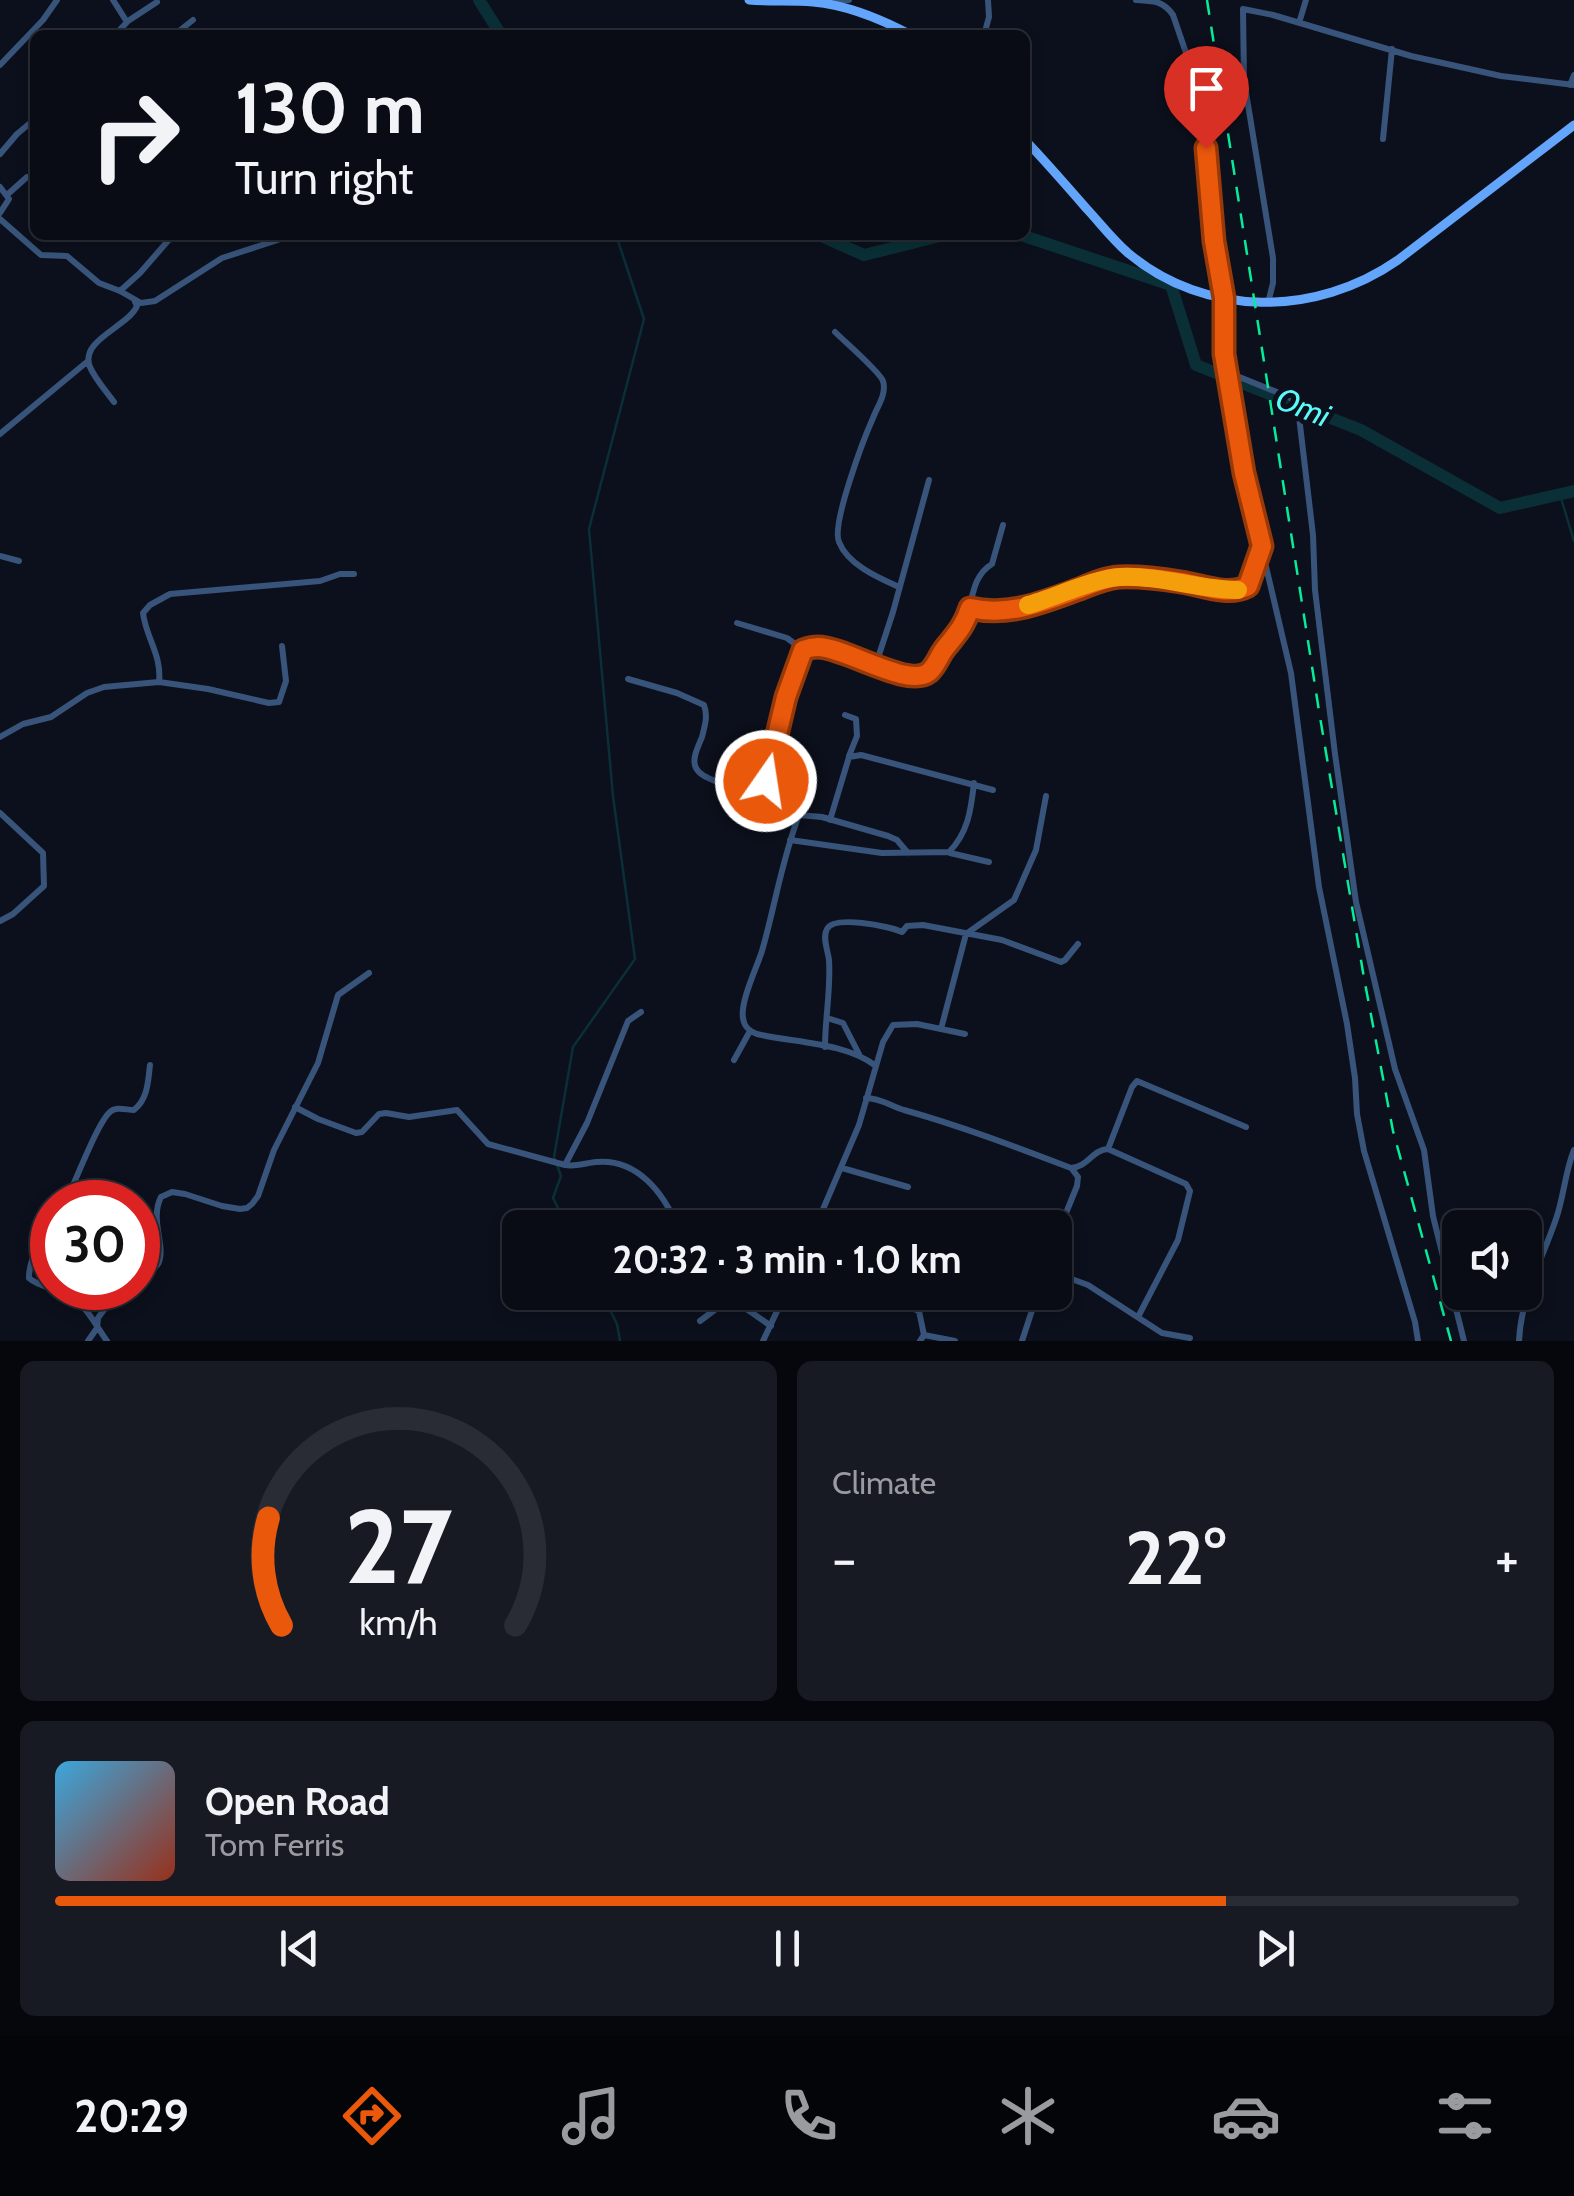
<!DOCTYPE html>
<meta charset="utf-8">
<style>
:root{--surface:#090c15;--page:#171a22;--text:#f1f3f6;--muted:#999ba0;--line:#292c34;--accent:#ea580c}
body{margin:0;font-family:Cabin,sans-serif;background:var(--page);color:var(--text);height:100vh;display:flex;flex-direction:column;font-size:38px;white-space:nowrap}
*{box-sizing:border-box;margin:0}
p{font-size:32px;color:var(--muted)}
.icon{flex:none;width:55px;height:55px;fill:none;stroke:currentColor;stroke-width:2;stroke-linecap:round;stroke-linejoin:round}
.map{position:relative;height:1341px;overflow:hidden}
.details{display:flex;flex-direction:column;gap:20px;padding:20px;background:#05070c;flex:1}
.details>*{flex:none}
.guide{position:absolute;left:30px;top:30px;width:1000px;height:210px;border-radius:15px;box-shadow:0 5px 15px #0003,0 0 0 2px var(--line);background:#090c15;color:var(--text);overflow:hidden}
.buttons{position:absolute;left:1442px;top:1210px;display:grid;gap:20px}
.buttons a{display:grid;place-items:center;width:100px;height:100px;border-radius:15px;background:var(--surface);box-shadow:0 5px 15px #0003,0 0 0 2px var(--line);font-size:50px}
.speed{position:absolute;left:30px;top:1180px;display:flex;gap:20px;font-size:50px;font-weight:700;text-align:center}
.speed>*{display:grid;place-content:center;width:130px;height:130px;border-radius:50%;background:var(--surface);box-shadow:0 5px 15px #0003,0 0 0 2px var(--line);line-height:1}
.speed .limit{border:15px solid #d22;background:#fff;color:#111}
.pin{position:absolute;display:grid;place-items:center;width:85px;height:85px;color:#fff;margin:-102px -42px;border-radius:50% 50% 50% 0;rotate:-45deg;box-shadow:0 0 10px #0007}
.pin .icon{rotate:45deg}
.me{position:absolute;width:110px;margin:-55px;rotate:13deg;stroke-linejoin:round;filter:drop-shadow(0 0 8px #0008)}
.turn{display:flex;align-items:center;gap:35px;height:210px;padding:0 40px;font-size:45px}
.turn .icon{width:130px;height:130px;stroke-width:2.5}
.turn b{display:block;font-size:70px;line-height:85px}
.big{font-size:75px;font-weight:800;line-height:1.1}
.details .tile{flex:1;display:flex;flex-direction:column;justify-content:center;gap:15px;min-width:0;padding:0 35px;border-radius:15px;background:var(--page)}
.details .dial{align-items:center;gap:0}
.dial svg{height:260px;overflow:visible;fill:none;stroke:var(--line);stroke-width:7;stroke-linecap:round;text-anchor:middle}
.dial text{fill:var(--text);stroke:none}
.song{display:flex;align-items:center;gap:30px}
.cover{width:120px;height:120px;border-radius:15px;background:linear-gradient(135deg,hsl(200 70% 55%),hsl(10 70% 35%))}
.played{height:10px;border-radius:5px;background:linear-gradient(90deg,var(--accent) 80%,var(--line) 80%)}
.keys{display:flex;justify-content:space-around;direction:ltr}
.heat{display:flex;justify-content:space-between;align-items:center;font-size:55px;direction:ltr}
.details .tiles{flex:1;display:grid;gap:20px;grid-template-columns:1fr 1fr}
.tile:last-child{grid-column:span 2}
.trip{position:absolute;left:502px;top:1210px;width:570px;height:100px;border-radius:15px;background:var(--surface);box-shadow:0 5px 15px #0003,0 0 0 2px var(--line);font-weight:800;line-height:100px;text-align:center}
.menu{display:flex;height:160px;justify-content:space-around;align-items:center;background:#040508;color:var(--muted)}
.menu .icon{width:70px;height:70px}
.menu .on{color:var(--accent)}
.menu b{font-size:45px;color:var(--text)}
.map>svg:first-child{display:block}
</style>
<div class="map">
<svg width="1574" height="1341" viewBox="0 0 1574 1341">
<rect width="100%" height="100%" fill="#0c101c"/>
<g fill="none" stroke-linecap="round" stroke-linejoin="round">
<path stroke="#0a2f37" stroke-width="2.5" d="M1560,495L1574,541
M568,1228L553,1198L561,1176L554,1157L573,1047L635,959L613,796L589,529L644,319L616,235
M601,1292L617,1324L620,1341"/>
<path stroke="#0a2f37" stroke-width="12" d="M479,0L501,35
M819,235L864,255L944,235
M1021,235L1171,285L1196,365L1361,430L1500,508L1574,491"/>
<path stroke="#38547a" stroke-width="6" d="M113,0L127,22
M1136,0C1152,1 1163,0 1173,15L1197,85L1210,179L1214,241L1224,298V354L1227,372L1244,473L1291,673L1319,887L1347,1024L1355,1078L1357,1114L1364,1151L1415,1322L1418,1341
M831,2L849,0
M1299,23L1306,0
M115,35L128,21L157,2
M174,35L193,20
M984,35L989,17L988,0
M0,65L43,20L57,0
M1570,85L1574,75
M1383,139L1392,49
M0,154L17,134L35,119
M0,187L9,199L0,213
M8,194L27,177H35
M0,219L41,255L67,256L99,283L120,291L141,303L155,301L222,258L293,235
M120,291L140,273L173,235
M1268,303L1273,283V258L1244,80L1243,9L1273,15L1411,56L1501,76L1574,85
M835,332C844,341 880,372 883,381C887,394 877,407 873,418C864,438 831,525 839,542C848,565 879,578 899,587
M1227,372L1289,397L1296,402L1298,408L1313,535L1315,590L1335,754L1356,902L1395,1069L1424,1150L1433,1216L1464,1341
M114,402C106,391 95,379 90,367C79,340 128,327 137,306L135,302
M0,434L88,361
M0,556L19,561
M970,608L990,612L1009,611L1102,580L1120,577L1181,581L1209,589H1244L1251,581L1262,546
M737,623L787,638L803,650
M876,664L893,612L929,480
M628,679L677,693L704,705C708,716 705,725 702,737C699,745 691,759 696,768C703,783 748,789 764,793
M159,682C162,655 146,638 143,613L150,605L170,594L320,581L340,574H354
M845,715L856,719L857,736L849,756
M0,737L23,724L51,717L87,693L104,687L159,682L208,689L269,703L279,702L286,681L282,646
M0,813L43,853L44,886L13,914L0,921
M799,815L822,817L888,836L897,840L908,853
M830,820L849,757L861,755L993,790
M790,840L882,853L949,852C968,833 971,810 974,783
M950,853L989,862
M827,1018L843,1023L860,1056
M941,1029L966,934L1014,900L1036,850L1046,796
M825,1047C825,1018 831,989 829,960C828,951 822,937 827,929C834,915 889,926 902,932L907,926L923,925L1002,940L1061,962L1065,960L1078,944
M734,1060L750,1031
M876,1066C844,1042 795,1043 757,1034C749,1031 744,1027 743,1018C740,1002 757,967 762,951C775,906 782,859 799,815V810L794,804L764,793C774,744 786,697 803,650C841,640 900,686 924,675C931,672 936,664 939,657C945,647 953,642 959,633C975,611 967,579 992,564L1003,525
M866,1098C880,1098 891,1106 904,1110C961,1126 1016,1147 1071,1168C1088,1167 1092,1150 1108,1149L1186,1184L1190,1191L1178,1240L1138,1317
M295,1107L318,1119L356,1133L362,1132L379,1114L386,1113L409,1117L457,1110L488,1144L565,1165C576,1167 585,1163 596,1162C637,1158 664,1193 678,1228
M1108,1149L1132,1087L1137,1081L1246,1127
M565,1165L587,1123L628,1021L641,1012
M842,1168L908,1187
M65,1202C75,1184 97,1123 110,1112C116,1106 126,1110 134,1110C148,1099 148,1081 150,1065
M52,1226C41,1241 29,1258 29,1278C41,1289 59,1287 72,1297C87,1307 97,1327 107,1341
M815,1228L859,1125L883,1042L893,1025L917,1024L965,1034
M1055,1240L1077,1186L1078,1177L1072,1169
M1055,1273L1088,1285L1162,1333L1190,1338
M138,1281C144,1276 153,1271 158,1264C167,1248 149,1220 161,1197L172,1192L185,1194L222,1206L240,1209L247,1208L252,1204L258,1196L274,1150L318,1063L338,995L369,973
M722,1292L771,1326
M870,1292L919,1311L924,1335L920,1341
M700,1321L729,1299
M924,1335L955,1341
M88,1341L97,1328L98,1318L106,1307L127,1288
M763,1341L786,1292
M1022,1341L1038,1292
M1519,1341C1521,1296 1542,1260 1556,1219C1564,1196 1565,1172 1574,1150"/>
<path stroke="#62a5fb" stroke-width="9" d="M749,0C770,2 792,0 813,2C848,5 881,19 911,35
M1025,140C1046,162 1066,185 1086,208C1100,223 1112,239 1128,253C1206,318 1316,317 1398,260L1574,125"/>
<path stroke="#06ec99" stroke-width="2.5" stroke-dasharray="15 12" stroke-linecap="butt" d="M1207,0L1319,711L1364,978L1393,1131L1451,1341"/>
</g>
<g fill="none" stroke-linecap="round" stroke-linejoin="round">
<g stroke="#983908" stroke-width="25">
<path id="route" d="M766,781L786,697L803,650C808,648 813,647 818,647C845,647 908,689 929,672C937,665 939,655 946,647C958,632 964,626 970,608C1009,617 1045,602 1082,588C1094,583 1106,578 1119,577C1138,576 1162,579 1181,582C1202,585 1228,597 1248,586L1262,546L1244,473L1224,354V298L1214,241L1206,148"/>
</g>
<use href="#route" stroke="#ea580c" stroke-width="18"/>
<path stroke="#f59e0b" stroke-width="18" d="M1028,605C1053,598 1096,578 1120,577C1160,575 1199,590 1238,590"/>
</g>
<g text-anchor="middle" stroke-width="10" stroke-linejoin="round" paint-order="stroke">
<g font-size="32" font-style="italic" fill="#59fbfb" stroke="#0c101c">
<text transform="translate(1303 407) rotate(22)" y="11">Omi</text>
</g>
</g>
</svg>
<div class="buttons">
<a><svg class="icon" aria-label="sound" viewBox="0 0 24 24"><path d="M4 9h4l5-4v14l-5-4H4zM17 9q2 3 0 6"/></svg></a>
</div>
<div class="speed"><div class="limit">30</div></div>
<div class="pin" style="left:1206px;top:148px;background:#d93025"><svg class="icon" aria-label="arrive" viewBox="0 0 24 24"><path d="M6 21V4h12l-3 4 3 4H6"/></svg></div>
<svg class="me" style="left:766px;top:781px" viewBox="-20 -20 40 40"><circle r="17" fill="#ea580c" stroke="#fff" stroke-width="3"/><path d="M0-11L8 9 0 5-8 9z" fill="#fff"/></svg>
<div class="trip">20:32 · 3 min · 1.0 km</div>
<div class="guide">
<div class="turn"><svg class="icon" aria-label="right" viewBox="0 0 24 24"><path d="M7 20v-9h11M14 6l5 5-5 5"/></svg><div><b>130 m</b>Turn right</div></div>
</div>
</div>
<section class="details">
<div class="tiles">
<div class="tile dial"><svg viewBox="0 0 100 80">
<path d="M14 69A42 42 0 1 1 86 69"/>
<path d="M14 69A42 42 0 0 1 10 36" stroke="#ea580c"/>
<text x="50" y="56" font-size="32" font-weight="700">27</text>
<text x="50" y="72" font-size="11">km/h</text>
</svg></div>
<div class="tile"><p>Climate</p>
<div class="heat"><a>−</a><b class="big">22°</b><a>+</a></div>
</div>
<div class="tile">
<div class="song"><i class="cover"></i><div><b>Open Road</b><p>Tom Ferris</p></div></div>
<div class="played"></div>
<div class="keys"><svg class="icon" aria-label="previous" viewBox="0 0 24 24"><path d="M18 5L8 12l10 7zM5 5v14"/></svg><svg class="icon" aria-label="pause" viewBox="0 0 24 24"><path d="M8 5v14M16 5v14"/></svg><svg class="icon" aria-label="next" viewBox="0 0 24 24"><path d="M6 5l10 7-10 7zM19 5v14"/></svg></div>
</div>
</div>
</section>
<nav class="menu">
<b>20:29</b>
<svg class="icon on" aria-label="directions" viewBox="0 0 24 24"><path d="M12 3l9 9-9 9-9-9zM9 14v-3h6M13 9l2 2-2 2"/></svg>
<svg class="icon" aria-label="music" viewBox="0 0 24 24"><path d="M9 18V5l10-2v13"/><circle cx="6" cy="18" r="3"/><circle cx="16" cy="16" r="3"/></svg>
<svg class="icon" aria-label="phone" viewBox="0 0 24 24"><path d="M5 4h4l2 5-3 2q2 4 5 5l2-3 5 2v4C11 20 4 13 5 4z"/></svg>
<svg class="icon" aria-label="climate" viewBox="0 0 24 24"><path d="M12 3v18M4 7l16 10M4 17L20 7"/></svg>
<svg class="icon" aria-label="car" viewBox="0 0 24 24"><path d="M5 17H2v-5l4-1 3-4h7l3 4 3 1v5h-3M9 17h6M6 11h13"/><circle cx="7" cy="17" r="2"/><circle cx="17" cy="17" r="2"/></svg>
<svg class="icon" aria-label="filters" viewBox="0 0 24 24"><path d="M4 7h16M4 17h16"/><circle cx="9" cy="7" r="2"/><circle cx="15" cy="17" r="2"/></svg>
</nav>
